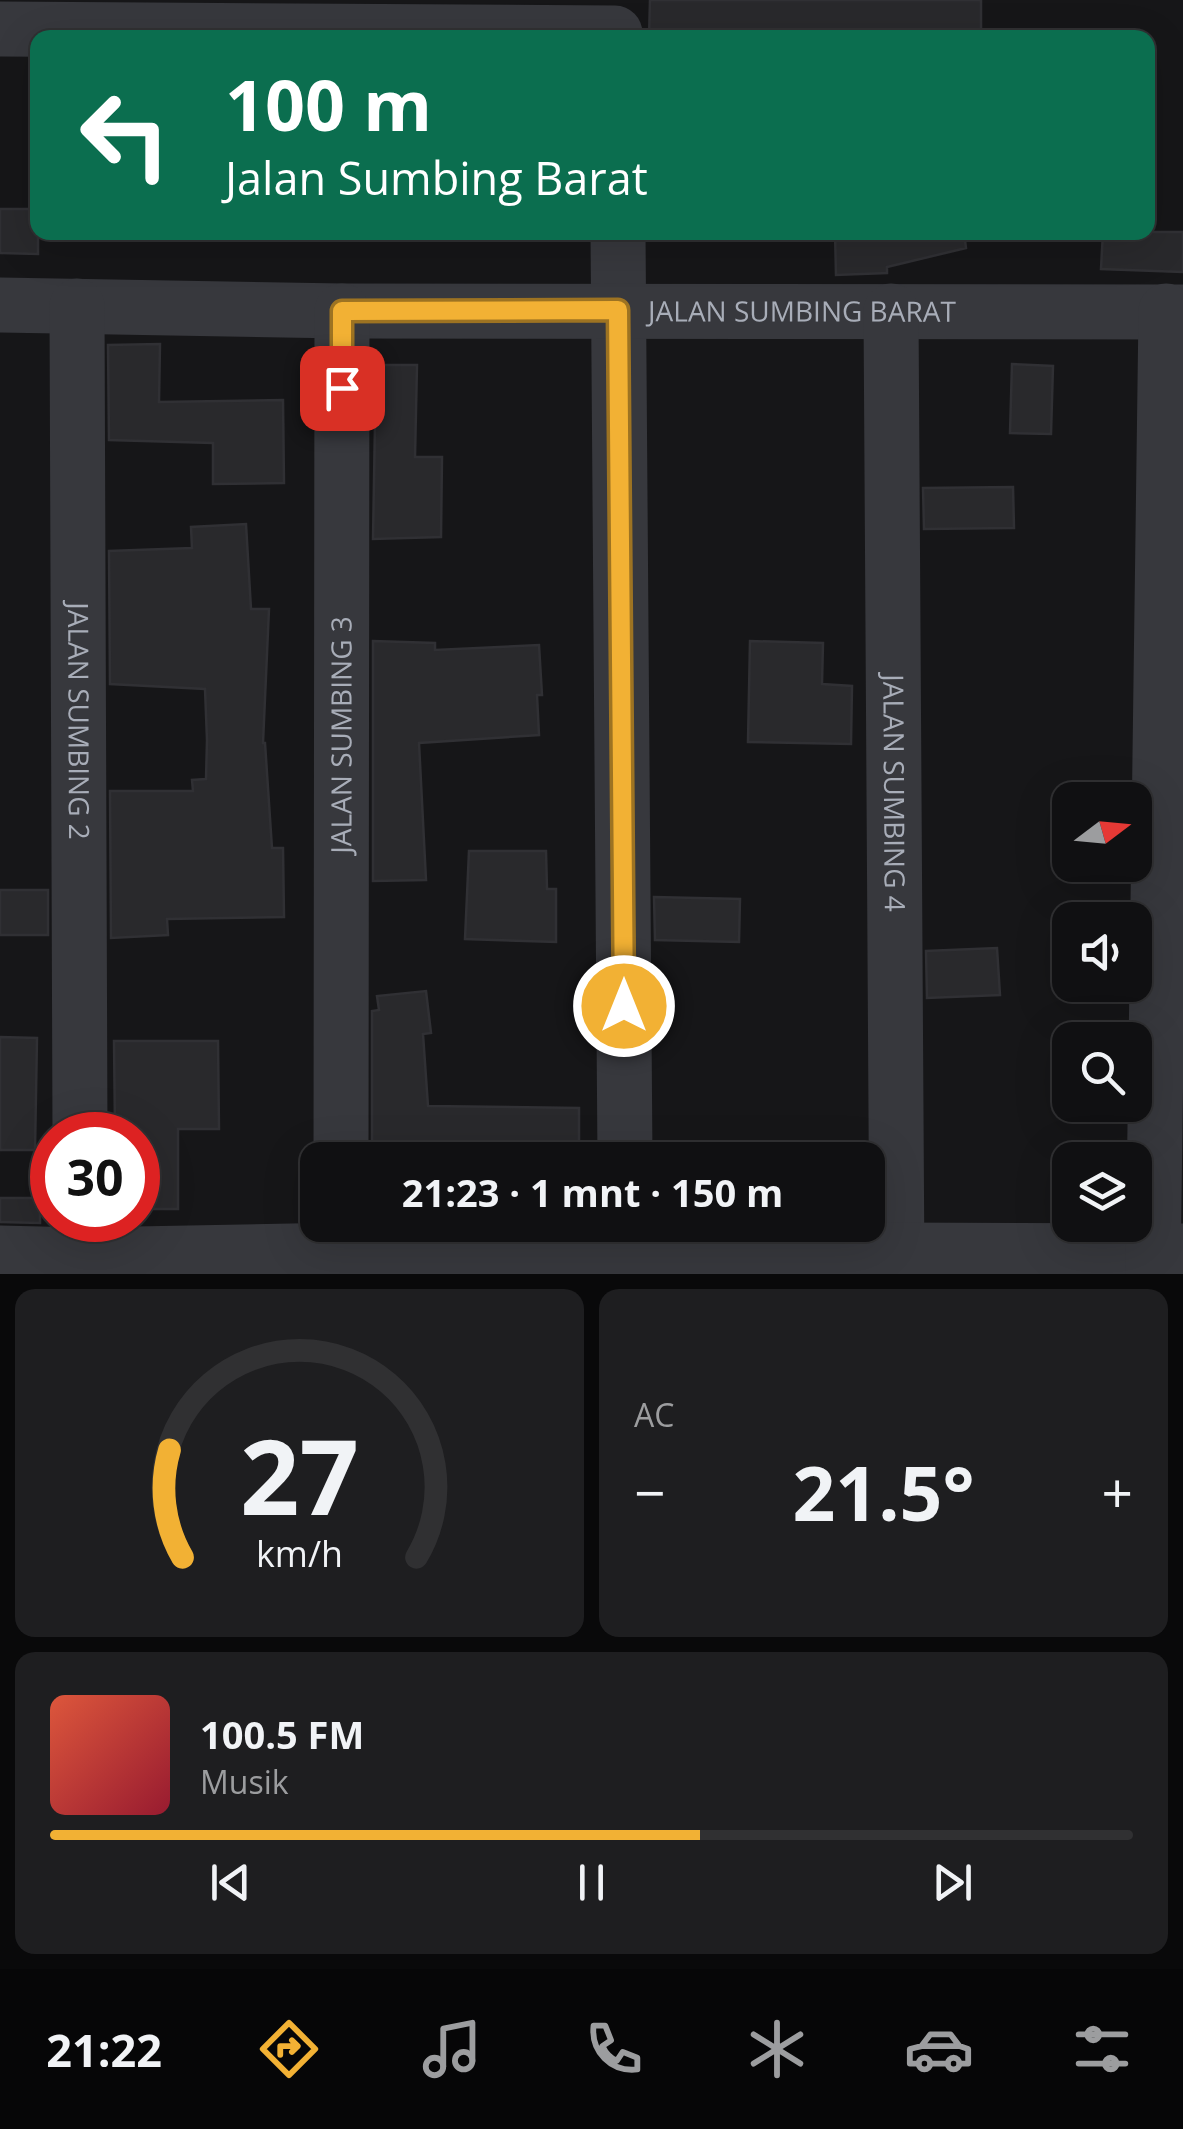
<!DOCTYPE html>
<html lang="id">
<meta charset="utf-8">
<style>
:root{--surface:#101012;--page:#1e1e20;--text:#f1f3f6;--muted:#9c9d9f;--line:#303032;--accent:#f2b134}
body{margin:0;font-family:"Open Sans",sans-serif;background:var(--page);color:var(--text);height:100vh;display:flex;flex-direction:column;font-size:38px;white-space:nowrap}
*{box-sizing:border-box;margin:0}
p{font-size:32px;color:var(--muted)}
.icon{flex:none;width:55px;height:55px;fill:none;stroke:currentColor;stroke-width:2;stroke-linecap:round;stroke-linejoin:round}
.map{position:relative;height:1274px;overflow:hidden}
.drawer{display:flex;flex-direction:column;gap:15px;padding:15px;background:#09090a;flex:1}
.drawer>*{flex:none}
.top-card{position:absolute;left:30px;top:30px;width:1125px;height:210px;border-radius:20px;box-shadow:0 10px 40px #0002,0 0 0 2px var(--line);background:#0b6e4f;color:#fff;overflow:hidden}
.needle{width:65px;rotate:74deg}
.tools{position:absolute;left:1052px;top:782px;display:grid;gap:20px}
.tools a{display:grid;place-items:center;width:100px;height:100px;border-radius:20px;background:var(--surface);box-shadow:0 10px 40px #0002,0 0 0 2px var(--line);font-size:50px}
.speed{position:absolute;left:30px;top:1112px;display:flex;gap:20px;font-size:50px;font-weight:700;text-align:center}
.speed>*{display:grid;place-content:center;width:130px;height:130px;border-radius:50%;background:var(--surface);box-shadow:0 10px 40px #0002,0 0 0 2px var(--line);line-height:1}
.speed .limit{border:15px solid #d22;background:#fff;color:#111}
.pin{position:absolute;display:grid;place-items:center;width:85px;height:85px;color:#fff;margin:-42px;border-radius:20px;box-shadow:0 5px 15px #0006}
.me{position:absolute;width:110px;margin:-55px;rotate:0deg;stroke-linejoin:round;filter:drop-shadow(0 0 8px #0008)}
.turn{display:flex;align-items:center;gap:35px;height:210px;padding:0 30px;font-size:45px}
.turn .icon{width:130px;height:130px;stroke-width:2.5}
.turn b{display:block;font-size:70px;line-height:85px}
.big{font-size:75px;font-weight:700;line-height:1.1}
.drawer .card{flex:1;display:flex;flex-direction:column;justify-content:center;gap:15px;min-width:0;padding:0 35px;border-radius:20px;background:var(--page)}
.drawer .dial{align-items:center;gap:0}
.dial svg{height:260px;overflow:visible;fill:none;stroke:var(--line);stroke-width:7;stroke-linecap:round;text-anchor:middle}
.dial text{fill:var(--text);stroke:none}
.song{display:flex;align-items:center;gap:30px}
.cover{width:120px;height:120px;border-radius:15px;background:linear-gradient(135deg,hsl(10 70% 55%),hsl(350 70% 35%))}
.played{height:10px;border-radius:5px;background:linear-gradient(90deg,var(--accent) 60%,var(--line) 60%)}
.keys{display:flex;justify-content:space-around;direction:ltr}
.heat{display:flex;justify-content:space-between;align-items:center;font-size:55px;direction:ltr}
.drawer .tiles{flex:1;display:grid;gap:15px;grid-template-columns:1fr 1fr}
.card:last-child{grid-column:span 2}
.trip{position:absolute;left:300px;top:1142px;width:585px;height:100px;border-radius:20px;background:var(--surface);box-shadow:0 10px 40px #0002,0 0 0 2px var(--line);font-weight:700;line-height:100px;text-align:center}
.tab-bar{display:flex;height:160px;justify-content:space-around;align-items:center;background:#060607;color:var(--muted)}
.tab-bar .icon{width:70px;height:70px}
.tab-bar .selected{color:var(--accent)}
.tab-bar b{font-size:45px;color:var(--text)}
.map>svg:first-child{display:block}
</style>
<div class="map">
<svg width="1183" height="1274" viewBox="0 0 1183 1274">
<rect width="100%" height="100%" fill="#161618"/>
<path fill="#29292c" stroke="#303034" stroke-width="2.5" d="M650,0H981V38H649Z
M0,209H38V254L0,253Z
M835,232H964L966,248L887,267V273L836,275Z
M1103,232H1183V272L1101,269Z
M160,344L159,402L283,400L284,483L213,484V443L109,440L108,345Z
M1012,364L1053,366L1051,434L1010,433Z
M376,365H417L415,457H442L441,537L373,539Z
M1013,487L1014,528L924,529L923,488Z
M246,524L251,609H269L263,743H265L272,848H283L284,917L167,919L168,935L111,938L110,791H193L192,780L206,779L207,740L205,689L110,684L109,551L192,548L191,527Z
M373,641L435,643V650L539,645L542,695H537L539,735L419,743L426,880L373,881Z
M750,641L823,643L822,684L852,686L851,744L748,742Z
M469,851H546L547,889H556V942L465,939Z
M0,890H48V935H0Z
M654,897L740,899L739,942L655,940Z
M997,948L1000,995L927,998L926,951Z
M426,991L431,1033L423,1034L428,1106L579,1108V1160H372V1011L379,1010L377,996Z
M0,1037L37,1038L35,1150H0Z
M114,1041H218L219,1129H178V1209H138V1129H115Z
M0,1198H40V1223L0,1222Z"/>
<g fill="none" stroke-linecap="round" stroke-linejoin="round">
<g stroke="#37383d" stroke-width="55">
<path d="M0,29L615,33"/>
<path d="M618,232L625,1160"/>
<path id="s1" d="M0,305L342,311L1183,312"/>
<path id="s2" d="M77,306L80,1135"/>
<path id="s3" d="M891,311L897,1274"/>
<path id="s4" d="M341,1160L342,311"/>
<path d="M0,1253L81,1255L341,1250L626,1249L1183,1251"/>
<path d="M1153,1274L1166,311"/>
</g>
</g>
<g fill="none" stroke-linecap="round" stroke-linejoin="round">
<g stroke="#9d7322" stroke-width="25">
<path id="route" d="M342,388V311L618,310L624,1006"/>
</g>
<use href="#route" stroke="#f2b134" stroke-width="18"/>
</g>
<g text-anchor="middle" stroke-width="10" stroke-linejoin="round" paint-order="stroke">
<g font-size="28" fill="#a8adb8" stroke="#111113">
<text dy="10" stroke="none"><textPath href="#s1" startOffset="802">JALAN SUMBING BARAT</textPath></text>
<text dy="10" stroke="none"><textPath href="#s2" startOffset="415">JALAN SUMBING 2</textPath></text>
<text dy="10" stroke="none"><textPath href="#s4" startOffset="425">JALAN SUMBING 3</textPath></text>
<text dy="10" stroke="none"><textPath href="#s3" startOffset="482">JALAN SUMBING 4</textPath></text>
</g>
</g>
</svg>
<div class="tools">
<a><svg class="needle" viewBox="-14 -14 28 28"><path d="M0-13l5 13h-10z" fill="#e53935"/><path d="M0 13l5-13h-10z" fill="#9c9d9f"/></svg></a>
<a><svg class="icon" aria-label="sound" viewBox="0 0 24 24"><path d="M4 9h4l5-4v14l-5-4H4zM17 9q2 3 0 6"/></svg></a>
<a><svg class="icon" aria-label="search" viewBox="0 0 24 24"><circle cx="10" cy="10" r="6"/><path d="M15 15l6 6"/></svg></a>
<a><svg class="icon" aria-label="layers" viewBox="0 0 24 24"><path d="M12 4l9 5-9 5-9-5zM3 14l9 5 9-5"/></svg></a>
</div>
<div class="speed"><div class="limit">30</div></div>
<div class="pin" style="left:342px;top:388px;background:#d93025"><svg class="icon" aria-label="arrive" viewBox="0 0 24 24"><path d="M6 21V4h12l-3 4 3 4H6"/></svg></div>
<svg class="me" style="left:624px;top:1006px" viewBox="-20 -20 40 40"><circle r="17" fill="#f2b134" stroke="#fff" stroke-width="3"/><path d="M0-11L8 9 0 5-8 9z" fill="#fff"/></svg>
<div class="trip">21:23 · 1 mnt · 150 m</div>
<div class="top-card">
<div class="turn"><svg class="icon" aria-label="left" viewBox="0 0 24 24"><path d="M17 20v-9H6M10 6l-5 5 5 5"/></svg><div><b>100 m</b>Jalan Sumbing Barat</div></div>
</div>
</div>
<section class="drawer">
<div class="tiles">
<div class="card dial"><svg viewBox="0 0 100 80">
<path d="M14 69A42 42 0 1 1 86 69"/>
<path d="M14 69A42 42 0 0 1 10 36" stroke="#f2b134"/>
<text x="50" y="56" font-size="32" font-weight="700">27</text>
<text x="50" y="72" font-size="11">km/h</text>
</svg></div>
<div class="card"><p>AC</p>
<div class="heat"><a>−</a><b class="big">21.5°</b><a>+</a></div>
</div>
<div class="card">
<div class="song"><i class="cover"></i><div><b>100.5 FM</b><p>Musik</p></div></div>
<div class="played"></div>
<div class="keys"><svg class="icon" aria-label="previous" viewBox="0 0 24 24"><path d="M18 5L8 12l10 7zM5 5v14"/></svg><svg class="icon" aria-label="pause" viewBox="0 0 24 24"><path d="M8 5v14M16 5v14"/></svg><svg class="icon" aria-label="next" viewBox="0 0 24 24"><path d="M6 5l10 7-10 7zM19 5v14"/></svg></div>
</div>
</div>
</section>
<nav class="tab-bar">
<b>21:22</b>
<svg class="icon selected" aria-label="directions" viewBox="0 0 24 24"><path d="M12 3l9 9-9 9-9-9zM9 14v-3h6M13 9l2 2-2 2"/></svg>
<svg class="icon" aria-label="music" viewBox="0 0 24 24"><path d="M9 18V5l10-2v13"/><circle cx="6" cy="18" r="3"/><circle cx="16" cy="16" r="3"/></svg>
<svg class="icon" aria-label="phone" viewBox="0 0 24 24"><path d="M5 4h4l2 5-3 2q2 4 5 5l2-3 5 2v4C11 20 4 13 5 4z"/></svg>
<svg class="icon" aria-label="climate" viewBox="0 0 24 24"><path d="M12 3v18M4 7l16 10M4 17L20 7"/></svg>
<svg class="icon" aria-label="car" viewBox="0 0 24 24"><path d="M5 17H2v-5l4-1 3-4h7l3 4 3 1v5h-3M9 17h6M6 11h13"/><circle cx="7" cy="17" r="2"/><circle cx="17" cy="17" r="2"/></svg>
<svg class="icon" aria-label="filters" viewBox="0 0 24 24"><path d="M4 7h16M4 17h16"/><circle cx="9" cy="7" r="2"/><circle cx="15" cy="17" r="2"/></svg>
</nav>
